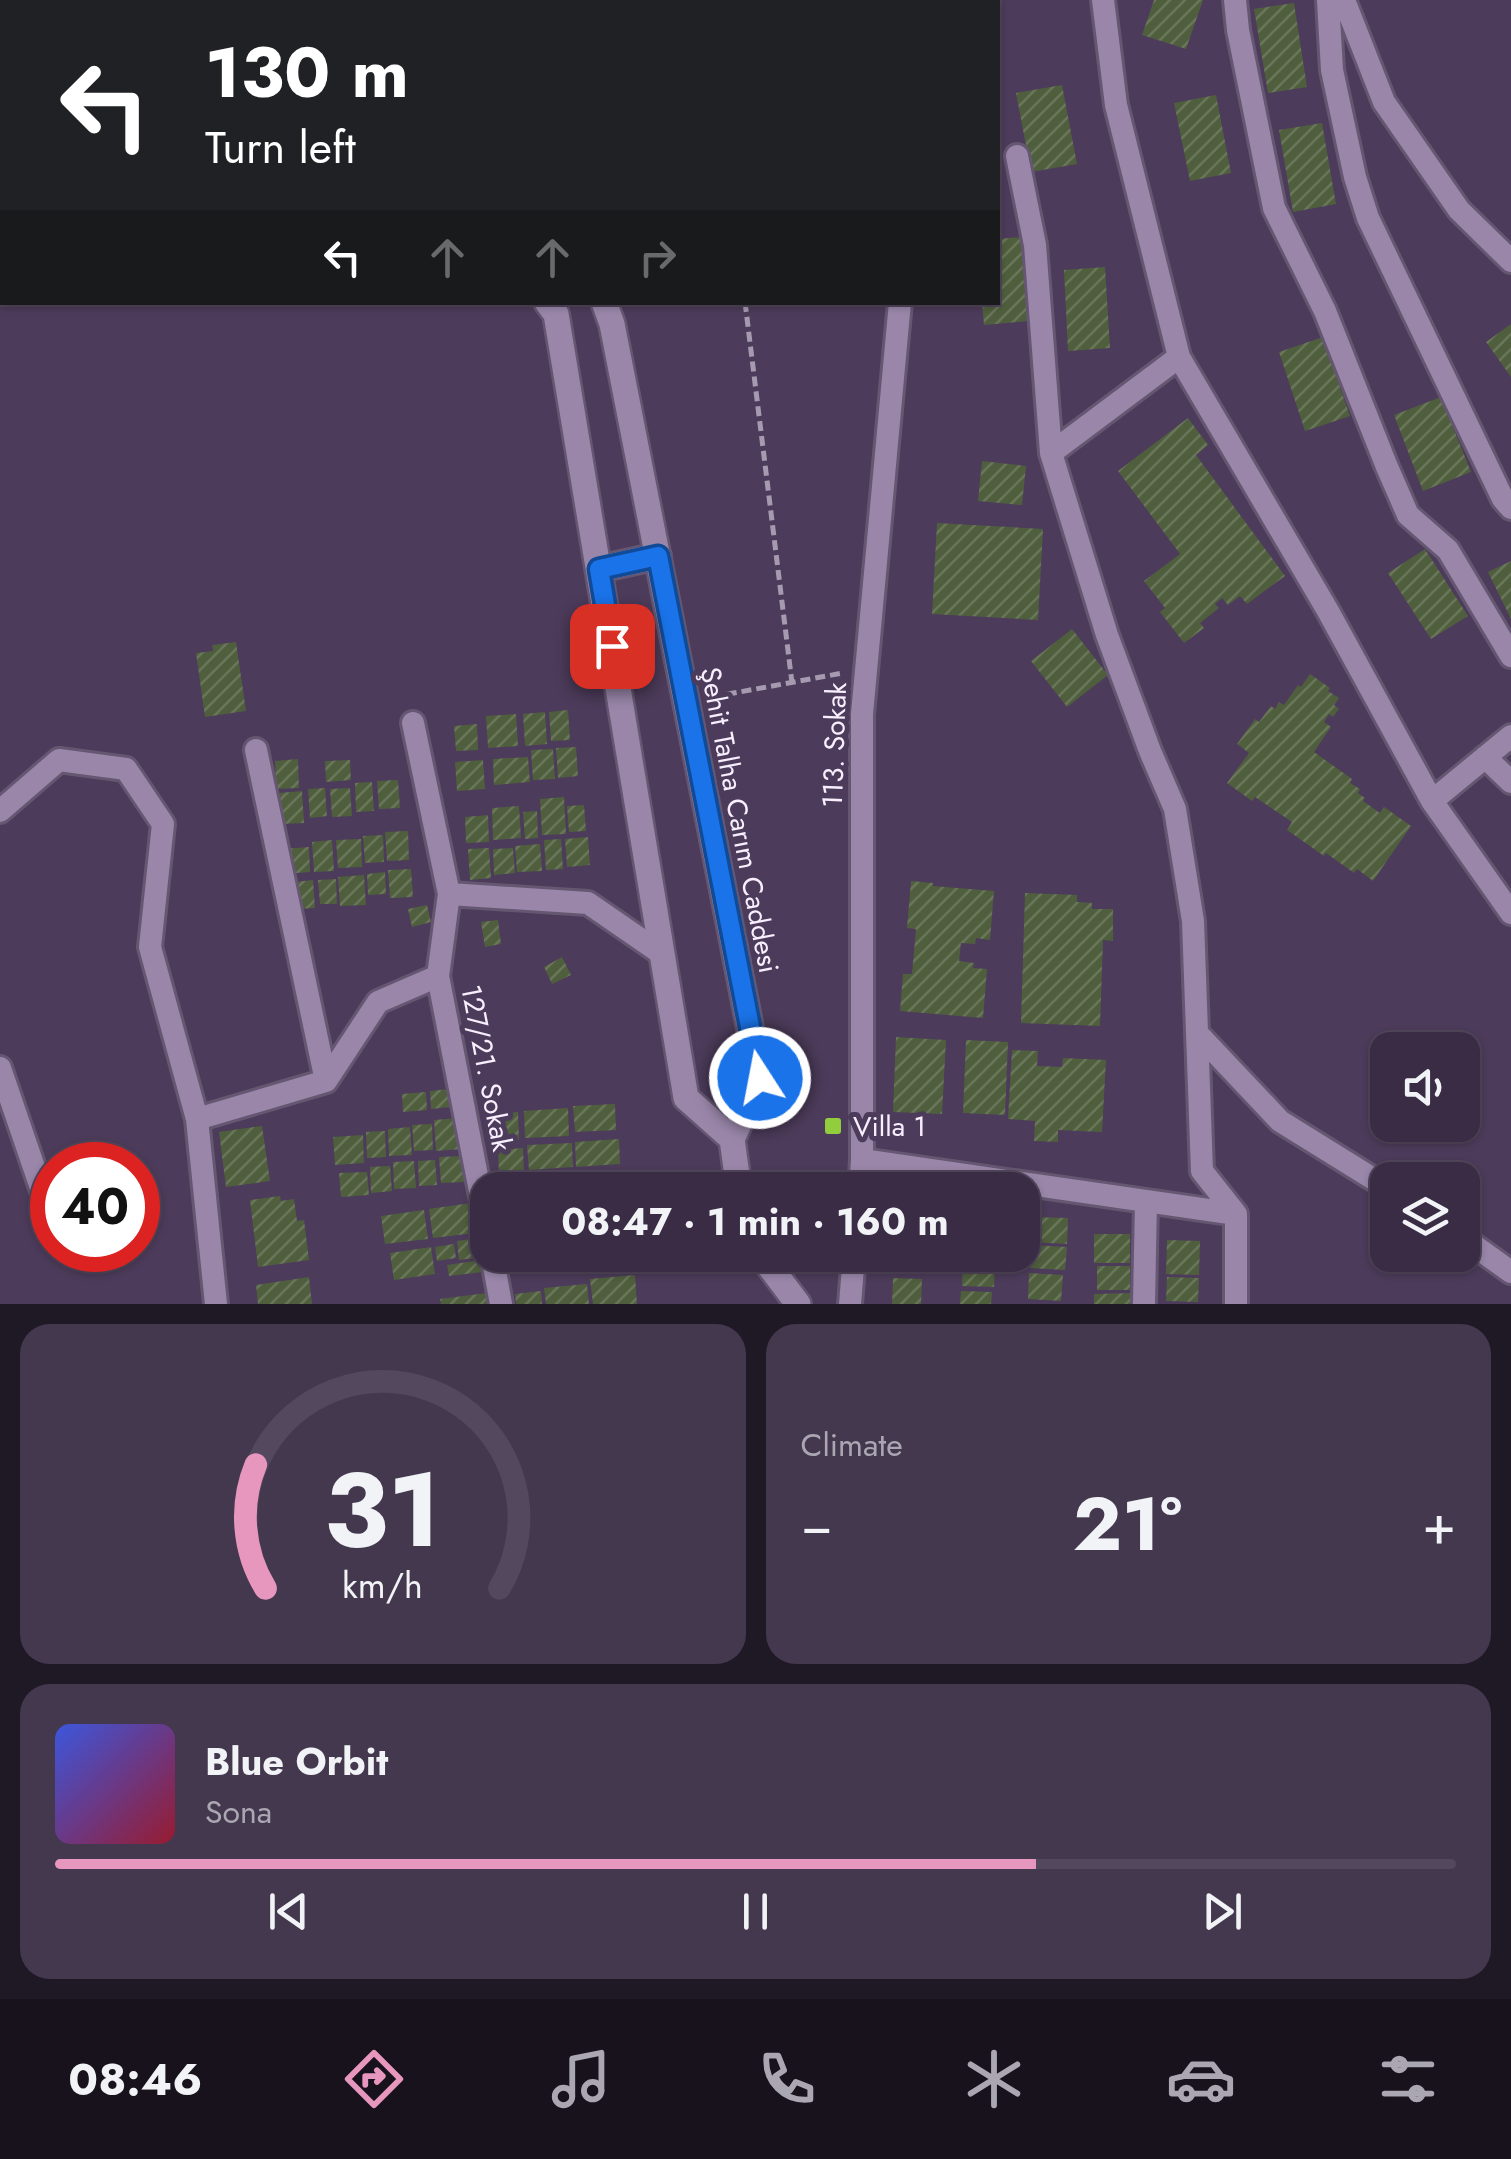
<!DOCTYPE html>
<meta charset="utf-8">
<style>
:root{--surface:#392c44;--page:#44384f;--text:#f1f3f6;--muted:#aba7b2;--line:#53485d;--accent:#e797bd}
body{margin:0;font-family:Jost,sans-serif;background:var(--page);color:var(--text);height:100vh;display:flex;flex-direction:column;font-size:38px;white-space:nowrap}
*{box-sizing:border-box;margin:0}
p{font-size:32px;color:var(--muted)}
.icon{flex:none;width:55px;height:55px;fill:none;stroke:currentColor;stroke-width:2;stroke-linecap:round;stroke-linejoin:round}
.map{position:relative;height:1304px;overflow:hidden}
.sheet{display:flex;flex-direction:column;gap:20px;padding:20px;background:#1f1825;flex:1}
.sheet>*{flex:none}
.guide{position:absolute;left:0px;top:0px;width:1000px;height:305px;box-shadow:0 2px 8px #0004,0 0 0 2px var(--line);background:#202124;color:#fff;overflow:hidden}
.fabs{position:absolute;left:1370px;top:1032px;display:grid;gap:20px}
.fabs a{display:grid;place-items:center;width:110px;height:110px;border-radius:20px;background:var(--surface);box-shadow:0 2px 8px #0004,0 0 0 2px var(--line);font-size:50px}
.speed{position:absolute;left:30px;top:1142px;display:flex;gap:20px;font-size:50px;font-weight:700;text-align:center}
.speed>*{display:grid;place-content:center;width:130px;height:130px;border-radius:50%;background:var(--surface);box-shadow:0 2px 8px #0004,0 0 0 2px var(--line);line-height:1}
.speed .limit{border:15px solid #d22;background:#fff;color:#111}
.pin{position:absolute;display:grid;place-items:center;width:85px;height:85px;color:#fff;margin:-42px;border-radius:20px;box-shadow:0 5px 15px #0006}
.me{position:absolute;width:110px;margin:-55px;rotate:349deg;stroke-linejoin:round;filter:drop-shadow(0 0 8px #0008)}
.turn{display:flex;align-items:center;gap:35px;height:210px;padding:0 40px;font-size:45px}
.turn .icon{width:130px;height:130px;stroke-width:2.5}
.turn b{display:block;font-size:70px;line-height:85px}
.lanes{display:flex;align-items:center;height:95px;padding:0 40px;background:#0003;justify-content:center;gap:50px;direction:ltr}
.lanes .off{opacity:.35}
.big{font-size:75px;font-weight:700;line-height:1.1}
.sheet .widget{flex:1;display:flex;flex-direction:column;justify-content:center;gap:15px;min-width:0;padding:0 35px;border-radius:30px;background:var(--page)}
.sheet .dial{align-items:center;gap:0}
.dial svg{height:260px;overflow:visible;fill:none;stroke:var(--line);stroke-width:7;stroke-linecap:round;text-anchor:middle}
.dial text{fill:var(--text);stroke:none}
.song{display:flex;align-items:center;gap:30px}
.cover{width:120px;height:120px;border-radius:15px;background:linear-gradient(135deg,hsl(230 70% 55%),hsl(350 70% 35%))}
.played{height:10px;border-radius:5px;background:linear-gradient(90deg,var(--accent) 70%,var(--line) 70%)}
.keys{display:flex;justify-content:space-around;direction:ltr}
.heat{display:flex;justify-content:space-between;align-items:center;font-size:55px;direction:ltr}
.sheet .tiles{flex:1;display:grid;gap:20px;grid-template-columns:1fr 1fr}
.widget:last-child{grid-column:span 2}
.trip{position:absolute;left:470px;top:1172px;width:570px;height:100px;border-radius:30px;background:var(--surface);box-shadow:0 2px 8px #0004,0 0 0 2px var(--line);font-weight:700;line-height:100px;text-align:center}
.dock{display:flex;height:160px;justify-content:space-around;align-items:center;background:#17121b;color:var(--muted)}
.dock .icon{width:70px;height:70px}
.dock .on{color:var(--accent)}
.dock b{font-size:45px;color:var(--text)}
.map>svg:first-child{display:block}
</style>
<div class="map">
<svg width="1511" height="1304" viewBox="0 0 1511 1304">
<defs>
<pattern id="building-hatch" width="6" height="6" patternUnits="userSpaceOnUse" patternTransform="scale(2.5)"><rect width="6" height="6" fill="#4f5f3d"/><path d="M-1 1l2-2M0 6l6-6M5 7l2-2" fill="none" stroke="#69765a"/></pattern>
</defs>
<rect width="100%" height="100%" fill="#4c3b5a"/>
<path fill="url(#building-hatch)" d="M1154,0H1203L1186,49L1142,35Z
M1294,3L1307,87L1268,93L1254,9Z
M1062,85L1077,164L1031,172L1016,93Z
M1216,95L1231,173L1190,181L1174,103Z
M1322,123L1336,204L1293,212L1279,130Z
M1022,237L1029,321L984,325L982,302H998V239Z
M1105,267L1110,348L1068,351L1064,270Z
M1511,324V377L1486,342Z
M1323,337L1350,416L1305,431L1279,352Z
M1441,397L1471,472L1423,491L1394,415Z
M1188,418L1208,445L1196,455L1285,576L1247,604L1240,596L1228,605L1222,598L1215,604L1219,608L1200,623L1204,628L1184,643L1160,612L1165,608L1144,581L1180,554L1118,471Z
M982,461L1026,466L1022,505L978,501Z
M937,523L1043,529L1038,620L932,614Z
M1425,549L1468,616L1431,639L1388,573Z
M1511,561V619L1488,572Z
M1072,629L1108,675L1067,707L1031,661Z
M236,642L246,711L205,717L196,653L213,651L212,645Z
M1310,674L1330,688L1328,691L1339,698L1334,705L1339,709L1333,717L1329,714L1324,722L1331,727L1314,752L1352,779L1350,783L1360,789L1358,793L1365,798L1363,801L1380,813L1384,807L1411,826L1373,881L1357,869L1354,873L1326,853L1324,856L1287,830L1292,822L1255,797L1252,801L1227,783L1249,753L1237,744L1255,719L1259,722L1271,706L1275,709L1279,702L1284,705L1298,685L1301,687Z
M568,710L570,740L551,741L549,712Z
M545,712L547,744L525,746L523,714Z
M516,714L518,746L488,748L486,716Z
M477,724L478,750L456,751L454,726Z
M576,747L578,776L558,778L556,748Z
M553,749L555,779L533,780L531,750Z
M528,757L530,782L494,785L493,759Z
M298,759L299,788L276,789L275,761Z
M350,760L351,780L326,782L325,761Z
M483,760L485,789L457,791L455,762Z
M398,780L400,808L379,809L377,781Z
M372,782L374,811L356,812L355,783Z
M325,788L327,816L310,818L308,789Z
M350,788L352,816L332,817L330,789Z
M302,791L304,823L281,824L279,793Z
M564,797L566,834L542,835L540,799Z
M584,805L586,831L569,832L567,806Z
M519,806L521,838L493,840L492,808Z
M537,811L538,838L525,839L523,812Z
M488,815L489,842L466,843L465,817Z
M408,831L409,860L387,861L385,832Z
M383,835L384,862L365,863L363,836Z
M588,837L590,865L567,867L565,839Z
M361,839L362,867L338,868L336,840Z
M561,839L563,869L546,870L544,840Z
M332,840L334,871L314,872L312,842Z
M540,844L542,871L517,872L515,846Z
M309,847L310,872L285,874L284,849Z
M489,848L491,878L470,880L468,849Z
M513,848L515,873L494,875L493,849Z
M411,869L413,897L390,898L388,870Z
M385,872L386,894L368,895L367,874Z
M364,875L366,905L340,906L338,877Z
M336,879L337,904H320L318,880Z
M313,880L315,908L295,909L294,882Z
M911,881L933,883V886L994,891L990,940L976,938L975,944L961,943L959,961L974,963L973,968L987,969L983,1018L900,1011L903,974H912L916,929L907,928Z
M1025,893L1077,895V902L1092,903V909H1113V941L1103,940L1100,1026L1021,1023Z
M427,905L431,922L412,927L408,909Z
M498,920L501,944L485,947L481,922Z
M562,957L571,975L552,984L544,967Z
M896,1037L946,1040L942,1114L893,1112Z
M966,1040L1008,1042L1005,1115L963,1113Z
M1012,1050L1038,1051L1037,1066L1062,1067L1063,1058L1106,1060L1102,1132L1058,1130V1142L1034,1141L1035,1121L1008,1119Z
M450,1089L451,1107L431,1109L430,1091Z
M426,1092L427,1110L403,1112L402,1094Z
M615,1104L616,1130L575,1132L573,1106Z
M568,1108L569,1136L525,1138L524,1111Z
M518,1112L519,1140L492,1142L490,1114Z
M460,1118L462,1149L436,1151L434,1120Z
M432,1124L433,1150L414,1151L412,1125Z
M262,1126L270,1181L226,1187L219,1132Z
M410,1127L412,1155L389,1156L388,1129Z
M385,1131L386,1157L367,1158L366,1132Z
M363,1135L364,1163L335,1165L333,1137Z
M619,1139L620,1164L576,1167L575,1142Z
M572,1143L573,1167L529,1170L527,1145Z
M523,1148L524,1173L499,1175L498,1150Z
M463,1156L465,1182L441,1183L439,1157Z
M435,1160L437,1185L419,1186L418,1161Z
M414,1161L416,1188L394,1189L393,1162Z
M390,1166L392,1191L371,1193L370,1167Z
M367,1172L369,1195L341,1197L339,1173Z
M280,1196L281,1201L294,1199L297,1221L304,1220L309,1260L258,1267L250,1200Z
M471,1203L475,1233L433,1238L429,1209Z
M424,1210L428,1239L385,1244L381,1216Z
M1032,1217L1068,1218L1067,1244L1031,1242Z
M1094,1234H1130V1263H1094Z
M478,1238L481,1257L459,1260L457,1241Z
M1167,1240L1200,1241L1199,1275L1166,1274Z
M454,1244L456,1258L437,1261L435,1247Z
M1031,1245L1067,1247L1065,1270L1030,1268Z
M431,1247L435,1274L394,1280L390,1253Z
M894,1255H924L923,1273L894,1272Z
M963,1259L995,1260L994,1287L962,1286Z
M482,1260L483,1272L449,1276L447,1265Z
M1097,1266H1130V1290H1097Z
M1029,1273L1063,1275L1061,1301L1028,1299Z
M635,1275L637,1304H593L590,1279Z
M309,1277L312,1304H258L256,1285Z
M1167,1277L1199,1278L1198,1302L1166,1301Z
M893,1278L922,1279L921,1304H892Z
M587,1284L589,1304H546L544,1288Z
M541,1291L542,1304H516L515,1294Z
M961,1291L992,1292L991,1304H960Z
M487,1293L488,1304H441L440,1299Z
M1131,1293V1304H1094V1294Z"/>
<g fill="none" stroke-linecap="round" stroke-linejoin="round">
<g stroke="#655771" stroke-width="28">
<path id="minor" d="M1103,0L1116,105L1179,357L1328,611L1432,801L1511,913
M1235,0L1238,30L1274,208L1325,311L1387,467L1408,515L1448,550L1511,656
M1328,0L1332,70L1355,177L1368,218L1503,499L1511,508
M1344,0L1384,102L1459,210L1511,261
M205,2L207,0
M399,2L403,0
M752,2L753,0
M965,2L966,0
M0,62H2
M1017,156L1035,245L1051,453L1107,635L1150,751L1175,809L1193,921L1202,1171L1236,1214
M1051,453L1179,357
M413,723L449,894L438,976
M256,750L326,1081
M1485,757L1511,782
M1432,801L1511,736
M0,811L59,760L126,769L163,824L150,947L197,1119
M449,894L588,903L662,954
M1197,1033L1280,1121L1388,1188
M0,1068L52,1220
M862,1160L1236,1214V1304
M860,1190L862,1160V714L900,302
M1462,1237L1511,1272
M492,1255L501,1304
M216,1304L197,1119L326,1081L378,1002L438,976L488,1232
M850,1304L854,1255
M1144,1304L1146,1201"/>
</g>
<g stroke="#655771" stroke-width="30">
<path id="tertiary" d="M260,0L263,2
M345,0L348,2
M547,302L556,314L686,1098L732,1139
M604,302L612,324L760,1079L732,1139
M599,569L658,556
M732,1139L739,1190
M761,1255L798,1304"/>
</g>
<path stroke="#a69ab1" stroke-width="5" stroke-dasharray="10 5" stroke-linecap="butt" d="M745,302L792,683
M712,697L843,673"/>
<use href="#minor" stroke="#9986a9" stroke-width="22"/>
<use href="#tertiary" stroke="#9986a9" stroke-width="25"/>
</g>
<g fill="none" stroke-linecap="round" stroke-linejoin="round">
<g stroke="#114b97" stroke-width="25">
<path id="route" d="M612,646L599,569L658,556L760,1078"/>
</g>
<use href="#route" stroke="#1a73e8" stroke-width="18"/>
</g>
<rect fill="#92cd3e" stroke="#4c3b5a" stroke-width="4" x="823" y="1116" width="20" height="20" rx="5"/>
<g text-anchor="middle" stroke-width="10" stroke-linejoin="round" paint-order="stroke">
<g font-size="28" fill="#f7effe" stroke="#4c3b5a">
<text transform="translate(834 745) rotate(-88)" y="10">113. Sokak</text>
<text transform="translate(740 820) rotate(79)" y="10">Şehit Talha Carım Caddesi</text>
<text transform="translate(487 1068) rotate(79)" y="10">127/21. Sokak</text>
</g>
<g font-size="28" fill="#f7effe" stroke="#4c3b5a" text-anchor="start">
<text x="853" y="1136">Villa 1</text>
</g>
</g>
</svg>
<div class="fabs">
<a><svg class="icon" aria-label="sound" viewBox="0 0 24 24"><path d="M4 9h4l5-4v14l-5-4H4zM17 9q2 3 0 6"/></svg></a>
<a><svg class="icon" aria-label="layers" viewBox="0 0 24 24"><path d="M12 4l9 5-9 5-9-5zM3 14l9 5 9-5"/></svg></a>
</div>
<div class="speed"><div class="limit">40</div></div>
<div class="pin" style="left:612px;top:646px;background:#d93025"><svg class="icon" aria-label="arrive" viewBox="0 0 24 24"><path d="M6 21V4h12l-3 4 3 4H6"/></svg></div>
<svg class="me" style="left:760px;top:1078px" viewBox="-20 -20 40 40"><circle r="17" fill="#1a73e8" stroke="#fff" stroke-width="3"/><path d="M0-11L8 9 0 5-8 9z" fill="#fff"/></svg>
<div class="trip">08:47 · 1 min · 160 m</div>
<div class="guide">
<div class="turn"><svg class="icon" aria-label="left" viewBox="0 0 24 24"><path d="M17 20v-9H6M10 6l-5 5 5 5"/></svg><div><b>130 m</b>Turn left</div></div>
<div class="lanes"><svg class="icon" aria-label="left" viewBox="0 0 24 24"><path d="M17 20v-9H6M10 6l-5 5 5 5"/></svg><svg class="icon off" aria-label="ahead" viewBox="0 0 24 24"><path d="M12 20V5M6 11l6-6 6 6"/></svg><svg class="icon off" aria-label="ahead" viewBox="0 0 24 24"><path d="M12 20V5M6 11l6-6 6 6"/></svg><svg class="icon off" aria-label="right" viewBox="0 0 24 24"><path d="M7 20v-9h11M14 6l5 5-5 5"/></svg></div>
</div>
</div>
<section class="sheet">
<div class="tiles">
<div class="widget dial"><svg viewBox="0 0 100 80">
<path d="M14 69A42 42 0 1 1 86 69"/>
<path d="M14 69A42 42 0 0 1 11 31" stroke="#e797bd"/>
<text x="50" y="56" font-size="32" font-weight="700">31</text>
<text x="50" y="72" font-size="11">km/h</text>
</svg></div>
<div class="widget"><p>Climate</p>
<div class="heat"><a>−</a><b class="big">21°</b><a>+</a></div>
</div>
<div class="widget">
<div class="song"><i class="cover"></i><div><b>Blue Orbit</b><p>Sona</p></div></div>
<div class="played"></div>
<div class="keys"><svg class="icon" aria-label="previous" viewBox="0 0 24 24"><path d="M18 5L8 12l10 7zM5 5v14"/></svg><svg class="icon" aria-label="pause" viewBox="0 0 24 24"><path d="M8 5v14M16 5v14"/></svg><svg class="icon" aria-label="next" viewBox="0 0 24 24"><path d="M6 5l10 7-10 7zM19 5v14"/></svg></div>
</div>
</div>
</section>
<nav class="dock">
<b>08:46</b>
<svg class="icon on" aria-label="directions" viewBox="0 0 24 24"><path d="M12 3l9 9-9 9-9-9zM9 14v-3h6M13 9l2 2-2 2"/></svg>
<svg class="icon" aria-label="music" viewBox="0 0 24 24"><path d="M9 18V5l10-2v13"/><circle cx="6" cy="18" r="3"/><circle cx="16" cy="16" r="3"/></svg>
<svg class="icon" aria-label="phone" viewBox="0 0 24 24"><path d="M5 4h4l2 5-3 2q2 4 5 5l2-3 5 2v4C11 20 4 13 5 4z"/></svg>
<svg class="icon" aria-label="climate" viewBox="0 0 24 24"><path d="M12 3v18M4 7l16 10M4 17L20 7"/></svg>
<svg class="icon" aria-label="car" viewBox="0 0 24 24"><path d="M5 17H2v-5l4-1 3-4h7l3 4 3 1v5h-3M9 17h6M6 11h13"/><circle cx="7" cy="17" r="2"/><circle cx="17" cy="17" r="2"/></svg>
<svg class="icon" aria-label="filters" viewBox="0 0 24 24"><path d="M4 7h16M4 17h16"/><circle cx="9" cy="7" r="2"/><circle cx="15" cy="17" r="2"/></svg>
</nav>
